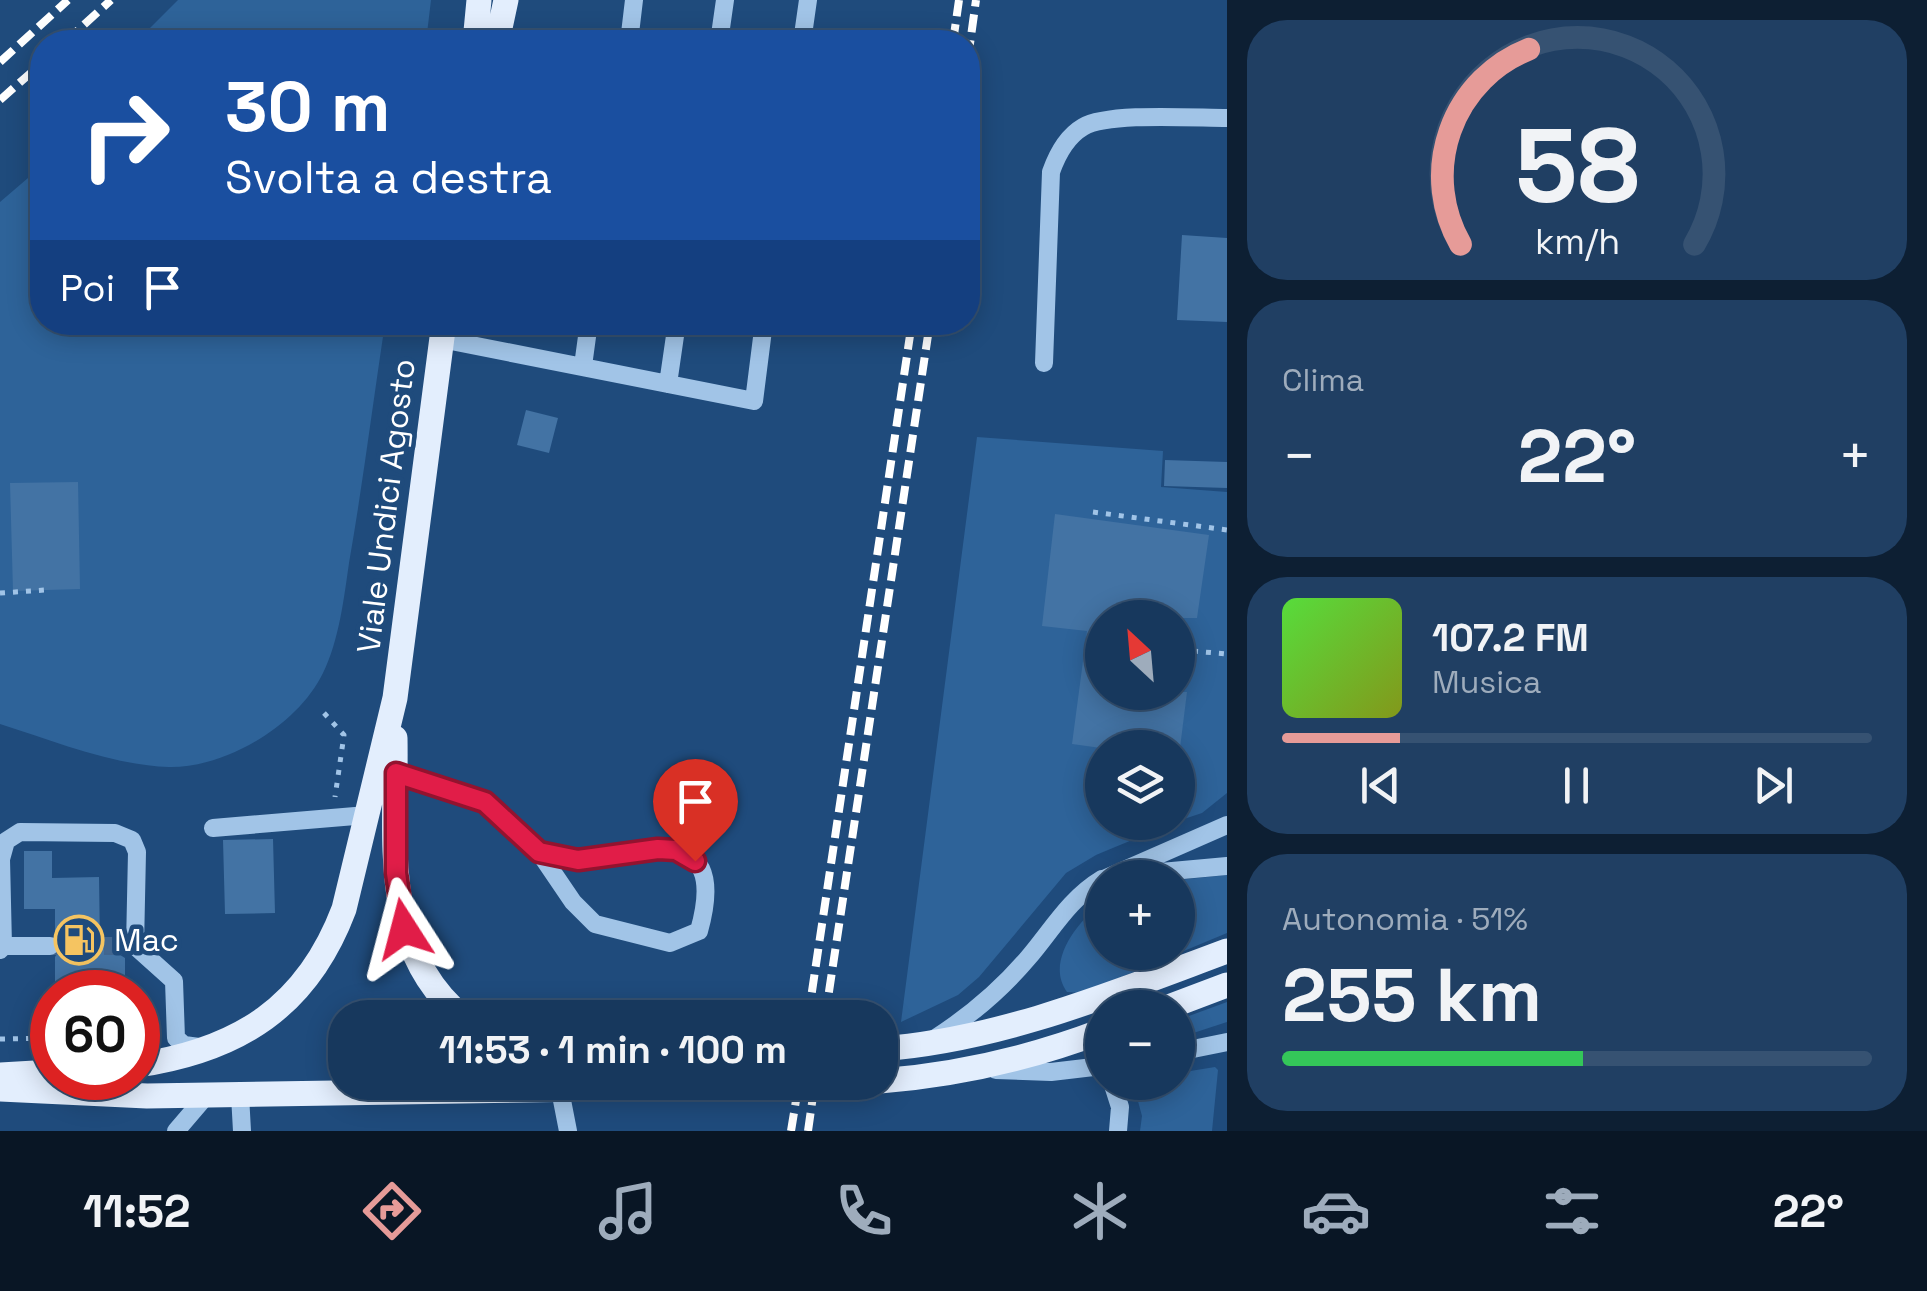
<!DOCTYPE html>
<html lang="it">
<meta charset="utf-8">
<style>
:root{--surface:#17385d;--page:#203f63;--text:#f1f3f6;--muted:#9eacbc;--line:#365272;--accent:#e69b98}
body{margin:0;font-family:"Space Grotesk",sans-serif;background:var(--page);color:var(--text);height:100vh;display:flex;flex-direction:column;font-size:38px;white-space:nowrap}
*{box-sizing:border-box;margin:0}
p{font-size:32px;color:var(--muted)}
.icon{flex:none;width:55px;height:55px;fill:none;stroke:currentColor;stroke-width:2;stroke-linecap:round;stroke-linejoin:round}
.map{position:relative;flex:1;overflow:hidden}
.details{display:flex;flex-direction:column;gap:20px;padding:20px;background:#0d1f33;width:700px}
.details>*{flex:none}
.hud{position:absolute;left:30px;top:30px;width:950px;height:305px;border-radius:40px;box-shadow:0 5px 25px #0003,0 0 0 2px var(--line);background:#1a4fa0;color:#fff;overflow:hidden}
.needle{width:65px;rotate:334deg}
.fabs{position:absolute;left:1085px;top:600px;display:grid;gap:20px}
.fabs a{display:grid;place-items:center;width:110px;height:110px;border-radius:50%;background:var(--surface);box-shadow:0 5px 25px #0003,0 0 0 2px var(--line);font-size:50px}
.speed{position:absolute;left:30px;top:970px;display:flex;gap:20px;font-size:50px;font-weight:700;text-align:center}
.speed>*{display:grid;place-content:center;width:130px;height:130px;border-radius:50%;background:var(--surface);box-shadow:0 5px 25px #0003,0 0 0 2px var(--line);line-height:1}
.speed .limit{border:15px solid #d22;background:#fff;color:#111}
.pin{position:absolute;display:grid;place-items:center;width:85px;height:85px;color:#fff;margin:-102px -42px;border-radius:50% 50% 50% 0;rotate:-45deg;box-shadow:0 0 10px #0007}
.pin .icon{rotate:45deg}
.me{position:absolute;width:110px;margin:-55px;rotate:351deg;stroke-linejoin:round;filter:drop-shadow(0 0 8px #0008)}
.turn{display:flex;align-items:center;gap:35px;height:210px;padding:0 30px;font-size:45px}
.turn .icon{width:130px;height:130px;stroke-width:2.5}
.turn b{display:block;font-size:70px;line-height:85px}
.then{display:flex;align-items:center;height:95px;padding:0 30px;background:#0003;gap:20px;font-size:38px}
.big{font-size:75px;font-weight:700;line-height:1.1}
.details .tile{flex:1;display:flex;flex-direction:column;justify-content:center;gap:15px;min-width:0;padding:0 35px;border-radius:40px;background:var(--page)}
.details .dial{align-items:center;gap:0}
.dial svg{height:260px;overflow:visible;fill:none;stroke:var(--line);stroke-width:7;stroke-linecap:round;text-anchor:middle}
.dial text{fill:var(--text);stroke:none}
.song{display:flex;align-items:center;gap:30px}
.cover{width:120px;height:120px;border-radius:15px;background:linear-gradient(135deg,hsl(110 70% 55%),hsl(70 70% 35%))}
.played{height:10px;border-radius:5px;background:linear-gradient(90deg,var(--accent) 20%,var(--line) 20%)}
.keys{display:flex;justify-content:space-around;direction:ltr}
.heat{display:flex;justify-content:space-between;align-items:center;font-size:55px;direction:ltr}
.charge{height:15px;border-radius:8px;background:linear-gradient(90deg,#34c759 51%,var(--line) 0)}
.trip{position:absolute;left:328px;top:1000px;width:570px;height:100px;border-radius:40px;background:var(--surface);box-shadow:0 5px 25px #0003,0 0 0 2px var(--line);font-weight:700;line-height:100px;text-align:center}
.tab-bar{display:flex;height:160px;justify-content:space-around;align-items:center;background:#091625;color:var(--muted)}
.tab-bar .icon{width:70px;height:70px}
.tab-bar .active{color:var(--accent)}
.tab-bar b{font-size:45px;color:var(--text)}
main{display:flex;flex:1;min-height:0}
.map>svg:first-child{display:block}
</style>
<main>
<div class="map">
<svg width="1227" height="1131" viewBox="0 0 1227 1131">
<rect width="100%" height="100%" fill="#1f4b7c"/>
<path fill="#2e6399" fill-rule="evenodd" d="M178,0H431L426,42H136Z
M42,166V322L385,323C373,402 363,483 349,563C344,598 339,641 323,673C298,725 226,768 169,767C111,765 54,741 0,724V202Z
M977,437L1163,451L1161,487L1227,492V793L1202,813L1178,821V748H1102V822L1173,823L1096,855L1066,873L979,977L958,995L901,1022ZM1102,618H1178V692H1102Z
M1227,875V933L1083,993L1067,992C1045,962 1078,921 1102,903V952H1178V880Z
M1227,1002V1022L1178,1038V1020Z
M1215,1067L1218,1070L1212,1131H1140L1142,1116L1133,1083L1178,1082V1073Z"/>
<path fill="#4373a4" d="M1182,235L1227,238V322L1177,320Z
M526,410L558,418L549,453L517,445Z
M1165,460L1227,462V488L1164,486Z
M78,482L80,589L13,591L10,483Z
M1055,514L1209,535L1197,618H1102V692H1187L1180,748H1101L1072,744L1087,631L1042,626Z
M273,839L275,913L225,914L223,840Z
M24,851H52V878L99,877L100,944L115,943L117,953L125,958V982L55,983V957L62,945L55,935V909H24Z"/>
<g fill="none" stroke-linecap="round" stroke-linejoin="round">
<path stroke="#416690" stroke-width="18" stroke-dasharray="18 9" stroke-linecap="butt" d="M50,946H127"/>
<path stroke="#416690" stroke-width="25" stroke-dasharray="25 12" stroke-linecap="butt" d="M777,1086L837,1085"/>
<path stroke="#a1c4e7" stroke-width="5" stroke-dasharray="5 8" stroke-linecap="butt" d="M1093,512L1227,530
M0,593L45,590
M1193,651L1227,654
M324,713L344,735L335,797
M489,1010L501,1018
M0,1039L52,1038"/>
<path stroke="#a1c4e7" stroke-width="18" d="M629,42L634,0
M719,42L725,0
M802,42L808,0
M441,339L754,401L764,322
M1044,363L1051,172C1057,155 1066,137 1083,127C1108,112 1194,118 1227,118
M583,366L589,322
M668,384L677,322
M396,773C424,782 458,788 484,802C505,813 519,843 541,853C602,878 737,795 699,931L670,943L595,924L573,902L539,852
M213,828L367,815
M1128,875L1227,866
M1106,878L1227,825
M3,946L1,859L6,841L20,832L115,833L132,840L137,852L135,946
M127,946H135L174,981L176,1038L184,1045L199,1047
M0,950L3,946H50
M934,1039C970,1016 1000,991 1028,958C1052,930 1069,899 1102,879
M1178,1052L1227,1042
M996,1070L1051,1072L1102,1066
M1112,1082L1120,1107L1118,1131
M560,1090L568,1131
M240,1095L242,1131
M176,1131L206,1096"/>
<path stroke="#e3eefd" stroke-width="25" d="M475,42L479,0
M497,42L506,0
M395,738C397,835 378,950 464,1018
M1166,1008L1227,985
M880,1049C1001,1040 1114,993 1227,951
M138,1065C239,1050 307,1007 344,909L395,698L444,322
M0,1075L52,1072
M880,1081C956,1075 1031,1058 1102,1031
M837,1085L864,1082
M0,1089L147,1096L777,1086"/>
<path stroke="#fff" stroke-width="8" stroke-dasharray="18 8" stroke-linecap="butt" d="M65,42L111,0
M953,42L959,0
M968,58L976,0
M0,62L68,0
M0,100L42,63
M808,1018L912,322
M825,1018L930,322
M791,1131L799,1082
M808,1131L815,1082"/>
</g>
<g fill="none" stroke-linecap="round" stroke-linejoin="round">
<g stroke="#92132f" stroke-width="25">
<path id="route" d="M404,929L396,873V773L485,802L539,852L578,860L658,849L676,850L695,861"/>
</g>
<use href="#route" stroke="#e11d48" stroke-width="18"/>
</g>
<defs>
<g id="fuel-ring" transform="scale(2.5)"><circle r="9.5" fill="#1f4b7c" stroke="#f5c461" stroke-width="1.5"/><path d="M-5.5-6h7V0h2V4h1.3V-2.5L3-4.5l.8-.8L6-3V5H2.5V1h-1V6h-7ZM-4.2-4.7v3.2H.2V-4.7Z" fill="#f5c461"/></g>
</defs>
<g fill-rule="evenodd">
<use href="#fuel-ring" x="79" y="940"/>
</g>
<g text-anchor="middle" stroke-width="9" stroke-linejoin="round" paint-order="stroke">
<g font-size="32" fill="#fff" stroke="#1f4b7c">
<text transform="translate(386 506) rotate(-83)" y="11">Viale Undici Agosto</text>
</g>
<g font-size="32" fill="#fff" stroke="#1f4b7c" text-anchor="start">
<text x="114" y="951">Mac</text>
</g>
</g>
</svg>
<div class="fabs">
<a><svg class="needle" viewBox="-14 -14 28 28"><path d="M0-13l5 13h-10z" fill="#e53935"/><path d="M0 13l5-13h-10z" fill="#9eacbc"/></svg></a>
<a><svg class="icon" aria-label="layers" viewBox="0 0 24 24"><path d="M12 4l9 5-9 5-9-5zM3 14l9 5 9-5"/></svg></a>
<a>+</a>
<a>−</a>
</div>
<div class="speed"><div class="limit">60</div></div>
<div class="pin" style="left:695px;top:861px;background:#d93025"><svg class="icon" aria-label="arrive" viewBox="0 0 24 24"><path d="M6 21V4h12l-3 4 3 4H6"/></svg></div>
<svg class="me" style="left:404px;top:929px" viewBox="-20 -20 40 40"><path d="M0-17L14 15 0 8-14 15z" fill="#e11d48" stroke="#fff" stroke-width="4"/></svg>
<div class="trip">11:53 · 1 min · 100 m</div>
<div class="hud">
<div class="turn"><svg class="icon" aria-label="right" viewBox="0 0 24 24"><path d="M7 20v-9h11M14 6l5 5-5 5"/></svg><div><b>30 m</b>Svolta a destra</div></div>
<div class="then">Poi<svg class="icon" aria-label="arrive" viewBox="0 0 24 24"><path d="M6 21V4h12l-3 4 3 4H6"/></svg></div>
</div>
</div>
<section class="details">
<div class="tile dial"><svg viewBox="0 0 100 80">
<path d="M14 69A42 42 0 1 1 86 69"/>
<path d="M14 69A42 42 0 0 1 35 9" stroke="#e69b98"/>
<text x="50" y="56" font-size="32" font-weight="700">58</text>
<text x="50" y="72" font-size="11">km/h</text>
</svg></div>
<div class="tile"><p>Clima</p>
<div class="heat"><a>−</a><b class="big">22°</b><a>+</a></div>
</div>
<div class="tile">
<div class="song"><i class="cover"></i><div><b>107.2 FM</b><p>Musica</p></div></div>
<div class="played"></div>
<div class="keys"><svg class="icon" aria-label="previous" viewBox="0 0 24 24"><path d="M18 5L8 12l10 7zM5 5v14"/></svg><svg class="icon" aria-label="pause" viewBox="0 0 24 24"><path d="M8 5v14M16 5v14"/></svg><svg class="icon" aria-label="next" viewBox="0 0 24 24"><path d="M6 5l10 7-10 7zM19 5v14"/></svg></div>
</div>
<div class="tile"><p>Autonomia · 51%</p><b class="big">255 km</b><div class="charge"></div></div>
</section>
</main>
<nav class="tab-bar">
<b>11:52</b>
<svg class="icon active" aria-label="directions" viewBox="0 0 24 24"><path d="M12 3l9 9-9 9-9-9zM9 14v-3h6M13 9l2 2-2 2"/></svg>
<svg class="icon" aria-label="music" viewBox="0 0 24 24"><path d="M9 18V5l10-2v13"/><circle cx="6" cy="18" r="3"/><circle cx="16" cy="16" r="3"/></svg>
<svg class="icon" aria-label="phone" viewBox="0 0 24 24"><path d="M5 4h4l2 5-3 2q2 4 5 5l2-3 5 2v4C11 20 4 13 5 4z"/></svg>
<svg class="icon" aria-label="climate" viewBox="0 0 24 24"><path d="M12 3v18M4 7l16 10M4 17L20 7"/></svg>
<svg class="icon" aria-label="car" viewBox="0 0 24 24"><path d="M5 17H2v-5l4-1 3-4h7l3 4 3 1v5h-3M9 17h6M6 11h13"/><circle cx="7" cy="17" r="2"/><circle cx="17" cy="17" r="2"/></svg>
<svg class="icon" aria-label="filters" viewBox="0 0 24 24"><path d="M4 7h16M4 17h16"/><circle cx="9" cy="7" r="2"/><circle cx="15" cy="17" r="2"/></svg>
<b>22°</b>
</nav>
